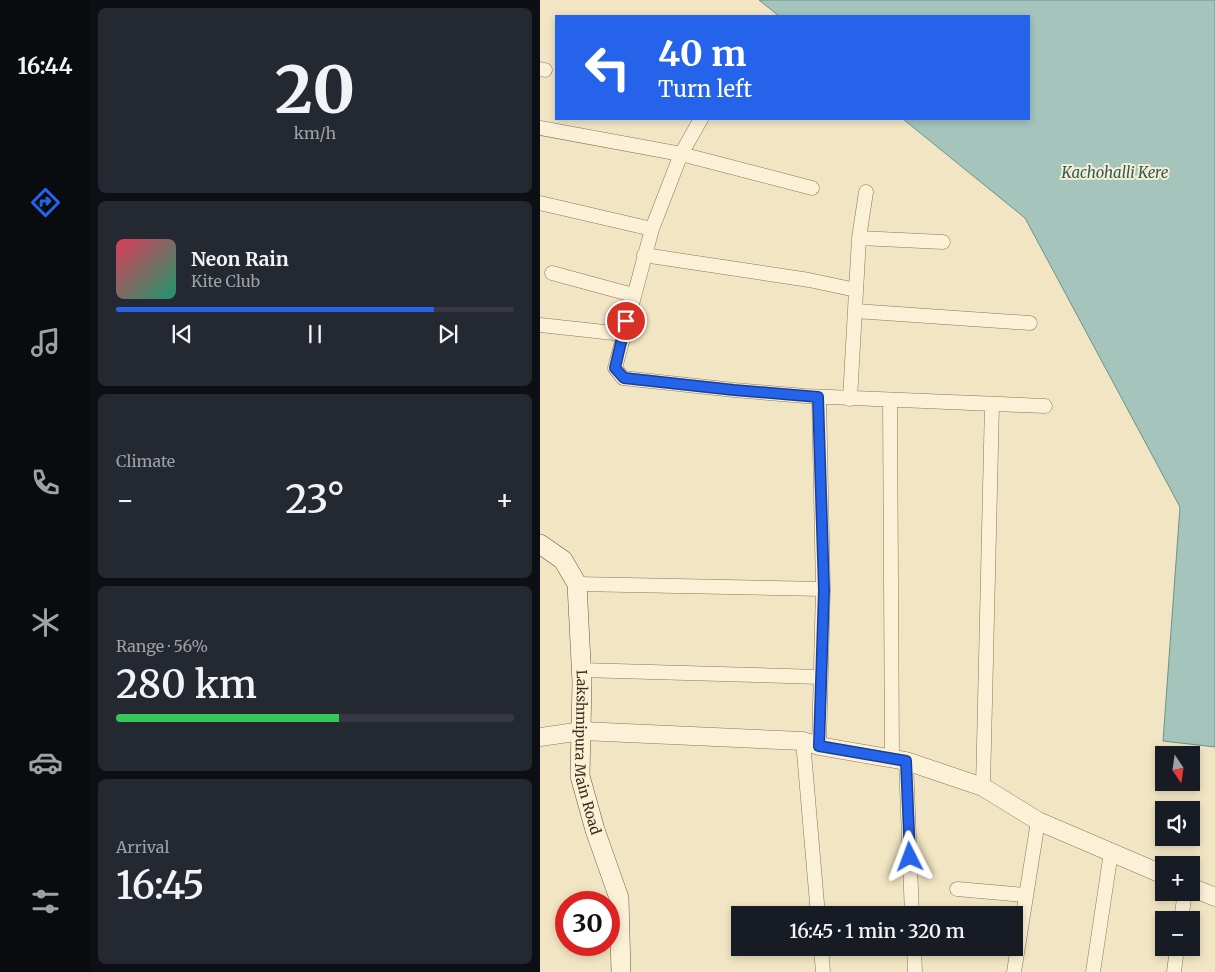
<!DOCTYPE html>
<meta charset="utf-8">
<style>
:root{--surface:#171b24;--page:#242831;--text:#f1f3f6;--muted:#9ea1a6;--line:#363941;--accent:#2563eb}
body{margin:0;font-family:Merriweather,serif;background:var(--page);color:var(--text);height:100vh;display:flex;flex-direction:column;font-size:19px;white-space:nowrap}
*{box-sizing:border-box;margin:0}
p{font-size:16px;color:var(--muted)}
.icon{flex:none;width:28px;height:28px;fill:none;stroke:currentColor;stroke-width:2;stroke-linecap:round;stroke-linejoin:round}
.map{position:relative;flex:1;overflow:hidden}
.details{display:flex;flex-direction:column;gap:8px;padding:8px;background:#0d0f14;width:450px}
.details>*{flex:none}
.hud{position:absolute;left:15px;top:15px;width:475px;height:105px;border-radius:0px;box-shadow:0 2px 8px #0003;background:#2563eb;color:#fff;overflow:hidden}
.needle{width:32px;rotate:167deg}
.controls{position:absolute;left:615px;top:746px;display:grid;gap:10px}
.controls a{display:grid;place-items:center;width:45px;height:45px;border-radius:0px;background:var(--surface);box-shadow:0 2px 8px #0003;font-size:25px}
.speed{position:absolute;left:15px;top:891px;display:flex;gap:10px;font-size:25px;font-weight:700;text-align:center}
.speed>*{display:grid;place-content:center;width:65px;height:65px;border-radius:50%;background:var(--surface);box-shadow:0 2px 8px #0003;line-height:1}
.speed .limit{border:8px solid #d22;background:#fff;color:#111}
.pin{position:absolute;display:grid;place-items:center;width:42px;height:42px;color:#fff;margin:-21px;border:2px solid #fff;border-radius:50%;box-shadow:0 1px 5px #0007}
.me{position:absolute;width:55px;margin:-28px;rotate:357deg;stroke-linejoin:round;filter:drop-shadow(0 0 4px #0008)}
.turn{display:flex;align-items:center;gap:18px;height:105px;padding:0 20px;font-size:22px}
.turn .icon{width:65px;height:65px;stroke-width:2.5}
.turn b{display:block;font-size:35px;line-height:42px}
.big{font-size:38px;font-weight:600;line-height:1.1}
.details .card{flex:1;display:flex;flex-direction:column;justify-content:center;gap:8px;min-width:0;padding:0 18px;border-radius:8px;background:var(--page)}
.details .dial{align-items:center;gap:0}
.dial b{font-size:65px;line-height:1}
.song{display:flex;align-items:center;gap:15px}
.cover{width:60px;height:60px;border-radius:8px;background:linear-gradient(135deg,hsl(350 70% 55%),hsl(160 70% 35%))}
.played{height:5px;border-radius:2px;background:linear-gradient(90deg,var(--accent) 80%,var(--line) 80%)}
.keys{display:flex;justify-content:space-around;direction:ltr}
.heat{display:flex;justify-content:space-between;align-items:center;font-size:28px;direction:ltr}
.charge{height:8px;border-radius:4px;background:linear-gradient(90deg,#34c759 56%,var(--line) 0)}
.trip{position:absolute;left:191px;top:906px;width:292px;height:50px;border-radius:0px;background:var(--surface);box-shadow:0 2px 8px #0003;font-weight:600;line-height:50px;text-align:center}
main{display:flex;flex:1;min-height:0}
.dock{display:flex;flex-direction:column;width:90px;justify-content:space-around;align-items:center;background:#090b0e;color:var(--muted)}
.dock .icon{width:35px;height:35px}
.dock .selected{color:var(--accent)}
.dock b{font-size:22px;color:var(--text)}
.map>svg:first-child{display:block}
</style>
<main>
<nav class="dock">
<b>16:44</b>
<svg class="icon selected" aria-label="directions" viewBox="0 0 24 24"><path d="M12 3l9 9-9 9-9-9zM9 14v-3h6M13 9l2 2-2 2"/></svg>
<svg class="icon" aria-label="music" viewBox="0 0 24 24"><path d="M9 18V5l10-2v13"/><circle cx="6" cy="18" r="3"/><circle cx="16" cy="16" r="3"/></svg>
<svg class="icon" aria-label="phone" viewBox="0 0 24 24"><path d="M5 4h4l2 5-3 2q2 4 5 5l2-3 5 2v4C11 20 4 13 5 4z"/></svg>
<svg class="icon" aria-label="climate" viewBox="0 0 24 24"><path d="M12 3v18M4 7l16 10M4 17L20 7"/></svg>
<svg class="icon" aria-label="car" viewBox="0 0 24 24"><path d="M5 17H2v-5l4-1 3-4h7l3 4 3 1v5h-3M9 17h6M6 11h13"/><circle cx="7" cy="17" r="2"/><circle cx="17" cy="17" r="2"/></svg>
<svg class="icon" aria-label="filters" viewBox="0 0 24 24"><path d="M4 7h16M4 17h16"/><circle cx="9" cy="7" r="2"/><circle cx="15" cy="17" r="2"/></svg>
</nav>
<section class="details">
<div class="card dial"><b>20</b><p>km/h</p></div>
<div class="card">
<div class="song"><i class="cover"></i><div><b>Neon Rain</b><p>Kite Club</p></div></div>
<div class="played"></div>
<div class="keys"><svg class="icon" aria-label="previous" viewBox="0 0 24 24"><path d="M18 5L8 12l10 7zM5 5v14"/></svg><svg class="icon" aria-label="pause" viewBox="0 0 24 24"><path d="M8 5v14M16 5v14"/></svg><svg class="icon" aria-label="next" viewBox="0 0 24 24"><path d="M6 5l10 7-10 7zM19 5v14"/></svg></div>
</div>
<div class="card"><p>Climate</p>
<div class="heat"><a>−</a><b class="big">23°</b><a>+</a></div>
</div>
<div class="card"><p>Range · 56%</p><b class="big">280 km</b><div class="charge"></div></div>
<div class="card"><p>Arrival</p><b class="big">16:45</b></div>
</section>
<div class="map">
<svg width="675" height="972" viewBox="0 0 675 972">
<rect width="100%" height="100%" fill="#f1e5c3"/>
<path fill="#a5c4bc" stroke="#6b938a" d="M219,0H675V747L623,741L640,507L485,218L363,119H489V16H239Z"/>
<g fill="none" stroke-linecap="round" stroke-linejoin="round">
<g stroke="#8d7658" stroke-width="15">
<path id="minor" d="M0,69L5,70
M0,128L141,154L161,119
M272,188L141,154L112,229L75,368L83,378L194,390L265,396L505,406
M0,203L112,229
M319,238L403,242
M104,255L269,280L316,290
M12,273L93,295
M315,311L490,323
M0,325L83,334
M310,399L319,238L326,192
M350,400L352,759
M37,584L283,589L279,397
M41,670L280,677
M263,741L278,915
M279,746L283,589
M366,761L372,915
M443,787L452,404
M417,889L485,895
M641,920L645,892
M281,948L283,972
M374,948L375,972
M474,972L498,821
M553,972L571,852
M634,972L637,948"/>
</g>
<g stroke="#8d7658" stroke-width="19">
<path id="tertiary" d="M0,737L42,731L263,741L279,746L366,761L443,787L498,821L624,875
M651,887L675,897"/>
</g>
<g stroke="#6e573b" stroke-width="20">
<g id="secondary">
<path id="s1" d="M0,544L23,560L37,584L42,682L40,776L55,830L79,898L81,972"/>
</g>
</g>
<use href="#minor" stroke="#fbf1d7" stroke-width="14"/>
<use href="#tertiary" stroke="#fbf1d7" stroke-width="18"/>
<use href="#secondary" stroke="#fbf1d7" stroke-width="19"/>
</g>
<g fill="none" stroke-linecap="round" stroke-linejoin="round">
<g stroke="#184099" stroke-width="12">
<path id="route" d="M86,321L75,368L84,378L194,390L278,397L284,590L279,746L366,761L370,857"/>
</g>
<use href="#route" stroke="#2563eb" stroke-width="9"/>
</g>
<g text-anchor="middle" stroke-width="4" stroke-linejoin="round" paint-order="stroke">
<g font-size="14" fill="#3b2d1d" stroke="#f8eed3">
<text dy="5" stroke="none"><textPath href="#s1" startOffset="225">Lakshmipura Main Road</textPath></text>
</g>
<g font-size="15" font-style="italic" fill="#2c5c5b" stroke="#f8eed3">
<text x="575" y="178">Kachohalli Kere</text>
</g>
</g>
</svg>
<div class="controls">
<a><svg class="needle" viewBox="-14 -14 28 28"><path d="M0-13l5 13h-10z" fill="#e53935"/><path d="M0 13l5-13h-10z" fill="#9ea1a6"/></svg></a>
<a><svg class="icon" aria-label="sound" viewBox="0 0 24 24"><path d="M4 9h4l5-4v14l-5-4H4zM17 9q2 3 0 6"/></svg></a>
<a>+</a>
<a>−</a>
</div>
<div class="speed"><div class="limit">30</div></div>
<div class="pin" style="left:86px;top:321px;background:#d93025"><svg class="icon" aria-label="arrive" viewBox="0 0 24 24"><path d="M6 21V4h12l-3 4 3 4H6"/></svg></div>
<svg class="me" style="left:370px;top:857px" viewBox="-20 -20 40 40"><path d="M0-17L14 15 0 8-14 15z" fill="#2563eb" stroke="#fff" stroke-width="4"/></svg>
<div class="trip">16:45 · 1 min · 320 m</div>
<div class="hud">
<div class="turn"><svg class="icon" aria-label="left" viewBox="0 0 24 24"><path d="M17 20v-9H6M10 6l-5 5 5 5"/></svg><div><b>40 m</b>Turn left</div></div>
</div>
</div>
</main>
